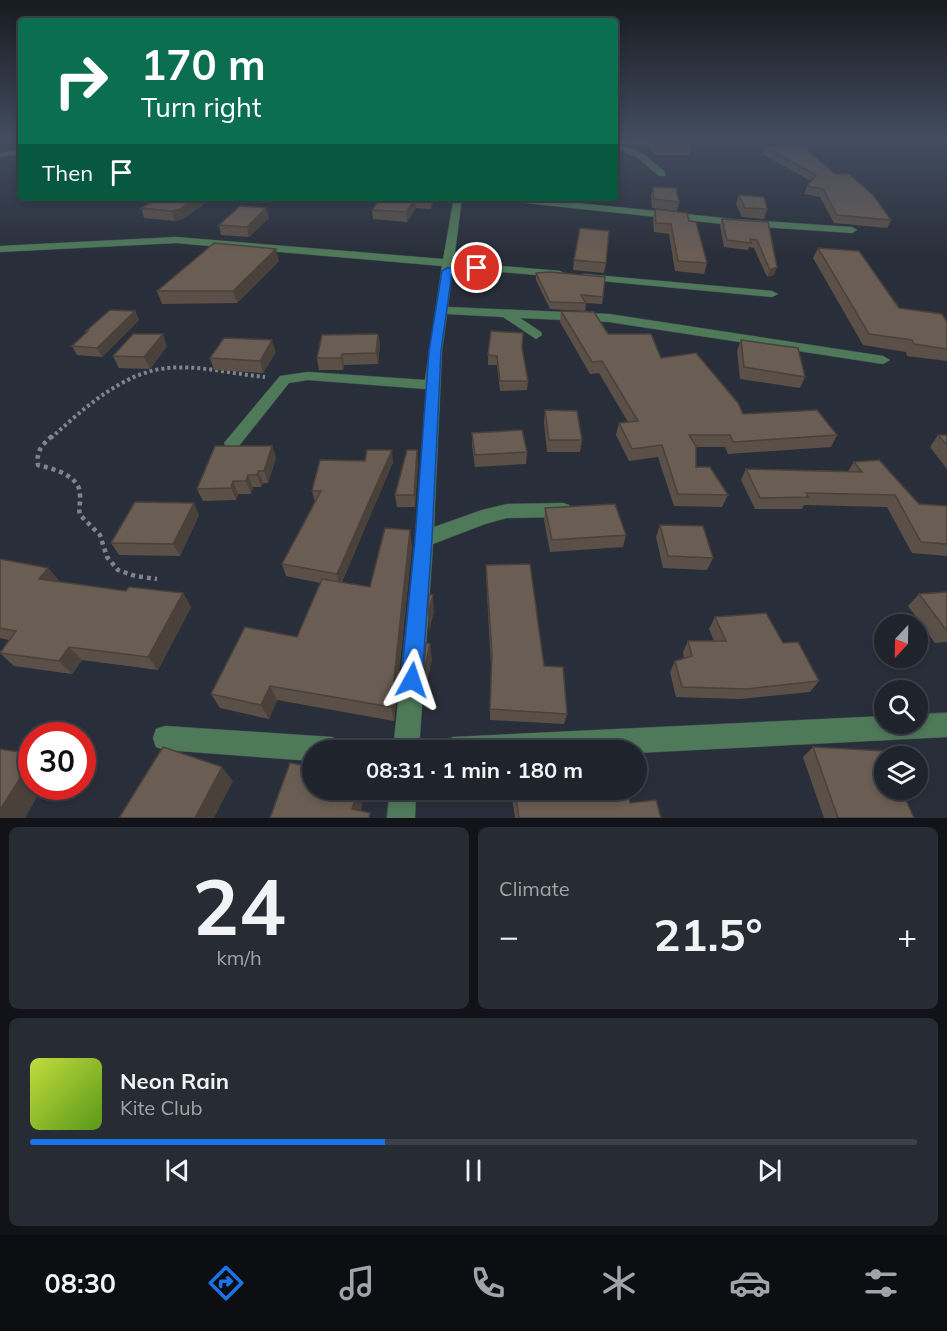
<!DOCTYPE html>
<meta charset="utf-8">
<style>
:root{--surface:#1f232c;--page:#272b34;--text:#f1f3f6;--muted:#a1a4a9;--line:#3c4048;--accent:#1a73e8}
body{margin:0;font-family:Mulish,sans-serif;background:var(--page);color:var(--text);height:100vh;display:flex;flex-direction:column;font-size:22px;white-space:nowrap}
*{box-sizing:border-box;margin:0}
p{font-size:20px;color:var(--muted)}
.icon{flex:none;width:33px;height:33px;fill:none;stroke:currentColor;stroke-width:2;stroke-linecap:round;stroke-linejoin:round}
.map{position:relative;height:818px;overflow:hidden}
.details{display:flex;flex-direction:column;gap:9px;padding:9px;background:#111318;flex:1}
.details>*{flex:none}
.hud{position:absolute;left:18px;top:18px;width:600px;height:183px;border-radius:6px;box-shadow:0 3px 9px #0003,0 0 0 2px var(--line);background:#0b6e4f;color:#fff;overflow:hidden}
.needle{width:39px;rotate:202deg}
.tools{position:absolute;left:874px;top:614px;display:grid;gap:12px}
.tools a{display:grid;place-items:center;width:54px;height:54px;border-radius:50%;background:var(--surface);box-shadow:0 3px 9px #0003,0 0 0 2px var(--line);font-size:30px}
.speed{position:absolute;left:18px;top:722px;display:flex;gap:12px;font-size:30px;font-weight:700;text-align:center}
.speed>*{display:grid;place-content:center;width:78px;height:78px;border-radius:50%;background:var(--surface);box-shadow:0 3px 9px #0003,0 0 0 2px var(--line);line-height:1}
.speed .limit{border:9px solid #d22;background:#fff;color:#111}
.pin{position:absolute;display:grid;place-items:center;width:51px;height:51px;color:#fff;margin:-26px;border:3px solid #fff;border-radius:50%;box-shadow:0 2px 6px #0007}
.me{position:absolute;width:66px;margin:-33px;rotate:5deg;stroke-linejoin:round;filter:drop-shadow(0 0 4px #0008)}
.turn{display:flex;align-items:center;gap:21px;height:126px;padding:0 24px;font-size:27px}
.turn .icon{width:78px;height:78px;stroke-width:2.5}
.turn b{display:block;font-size:42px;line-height:51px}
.then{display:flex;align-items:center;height:57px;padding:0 24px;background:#0003;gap:12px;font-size:22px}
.big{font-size:45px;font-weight:700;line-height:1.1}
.details .card{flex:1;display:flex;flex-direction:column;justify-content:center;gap:9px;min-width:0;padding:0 21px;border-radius:9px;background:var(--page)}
.details .dial{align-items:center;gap:0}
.dial b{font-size:78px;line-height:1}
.song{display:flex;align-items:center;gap:18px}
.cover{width:72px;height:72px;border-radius:9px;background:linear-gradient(135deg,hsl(70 70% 55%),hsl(90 70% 35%))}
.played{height:6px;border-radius:3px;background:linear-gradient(90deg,var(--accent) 40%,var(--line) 40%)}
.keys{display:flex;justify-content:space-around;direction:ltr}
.heat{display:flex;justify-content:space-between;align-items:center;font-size:33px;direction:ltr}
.details .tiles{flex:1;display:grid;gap:9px;grid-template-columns:1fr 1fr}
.card:last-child{grid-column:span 2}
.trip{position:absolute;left:302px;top:740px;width:345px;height:60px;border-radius:30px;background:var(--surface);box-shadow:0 3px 9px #0003,0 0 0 2px var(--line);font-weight:700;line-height:60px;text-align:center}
.dock{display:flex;height:96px;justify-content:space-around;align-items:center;background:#0c0e12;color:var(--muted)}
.dock .icon{width:42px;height:42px}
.dock .selected{color:var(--accent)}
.dock b{font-size:27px;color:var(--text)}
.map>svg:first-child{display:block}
</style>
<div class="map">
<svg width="947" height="818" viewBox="0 0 947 818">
<rect width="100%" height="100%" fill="#292f3a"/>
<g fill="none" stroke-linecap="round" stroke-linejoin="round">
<g stroke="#454b55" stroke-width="1">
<path id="minor" d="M615,140L672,141L669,145L620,144L644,154L665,172V176H659L638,158L615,148Z
M21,150V154L0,157V153Z
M454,198H462L453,267L489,265L560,271L566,274L560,277L489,271L452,274L448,307L609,314L883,356L890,360L883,364L609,322L520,318L541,332L542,335L536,339L503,317L447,314L442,351L434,527L482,510L507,504L563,503L569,505L572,510L569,515L563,517L507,518L485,524L433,544L419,750H393L415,539L426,389L308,380L289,383L238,447H226L224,443L280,376L308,372L425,380L442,266L176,243L0,252V246L176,237L443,259Z
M501,198H530L733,219L852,227L857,230L852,233L733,225L505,201Z
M584,274L772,291L778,294L772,297L580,279V275Z
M947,713V737L636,753V750H440L444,741L453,737L885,716V723H918V714Z
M165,726L332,737L341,741L345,750H312V761L165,750L156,747L153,738L156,729Z
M390,789H416L415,818H387Z"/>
</g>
<path stroke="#7e848d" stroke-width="4" stroke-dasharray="3 3" stroke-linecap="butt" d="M51,438C83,409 123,372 168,368C200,365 233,374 265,377"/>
<path stroke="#7e848d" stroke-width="4.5" stroke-dasharray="4 4" stroke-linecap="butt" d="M52,436C42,445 36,451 38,465C53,469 80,475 80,495C81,503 78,508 80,515L100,535L107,557L118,570L135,576L157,579"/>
<use href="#minor" fill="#4f7a59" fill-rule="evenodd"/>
</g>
<path fill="#5b5047" d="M651,140H685L691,147L689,155H655L649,147Z
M765,147L835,174L891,220L887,228L834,223L820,197L804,194L807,186L811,181L762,154Z
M653,187L679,202L677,211L652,208L651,196Z
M739,195L767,209L764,219L742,217L736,204Z
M158,198L183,219L175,221L144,218L141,208Z
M381,198H435L431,209L416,208L407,222L373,219L372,210Z
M558,198H596L595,202Z
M266,208L269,218L249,237L221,235L219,225Z
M655,209L689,221L707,263L704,274L675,271L669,234L654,232L653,219Z
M722,219L768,222L774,275L767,277L754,248L749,247L748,250L724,247L720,226Z
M818,248L899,308L947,322V361L907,356L906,352L863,345L813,258Z
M574,260L606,263L604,273L573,270Z
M279,261L237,303L162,304L157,291Z
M536,273L603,297L602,304L586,303L585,311L550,309L536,280Z
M135,311L139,320L102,357L77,355L72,346L87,333L86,331Z
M561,311L608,334L661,358L743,414L837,435L831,447L728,454L725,447H696V467L728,495L722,507L674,506L658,457L629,461L616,435L619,423L628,422L599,373L590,374L560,322Z
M378,334L380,345L378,364L344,365L343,370H319L317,358Z
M741,340L805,377L800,388L740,379L737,351Z
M167,346L150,369L119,368L113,356Z
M522,348L528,381L527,390L500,391L497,365H488V355Z
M276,352L263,373L214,370L210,358Z
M545,410L582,440L580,452H547L544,422Z
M472,433L527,452L526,464L475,467L472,445Z
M938,435H947V469L930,447Z
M272,446L276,458L268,483H263L261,487H253L251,494H238L236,500L203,501L197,489Z
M393,462L342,582L370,587L412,546L394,721L277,700L269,719L220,708L211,694L297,637L320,583L286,576L282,564L315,502L312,491Z
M418,462L415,507H397L395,495Z
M854,462L919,504L947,506V556L912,553L887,507L804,505L802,509H755L741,480L746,469L848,471Z
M545,508L626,535L623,547L550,552L544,520Z
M199,515L180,556L119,555L111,543Z
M660,525L713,558L707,570L663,568L656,537Z
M0,559L48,568L60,582L126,591L183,593L191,607L158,670L82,660L72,674L14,666L0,653L9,640L0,638Z
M486,565L544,666L567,714L564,724L490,720L491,665L486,577Z
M947,592V642L935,643L908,606L919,594Z
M715,617L783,643L819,681L810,692L740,699L676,697L670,672L675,661L684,658L683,652L688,641H714L709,629Z
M813,747L914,818H824L803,757Z
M511,789H627L630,803L661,818H515Z"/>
<path fill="#4a413a" d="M196,198H213L183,219L175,221L171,211Z
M431,198H435L431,209Z
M415,199L416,208L407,222L406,212Z
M266,208L269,218L249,237L247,227Z
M276,249L279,261L237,303L233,291Z
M777,267L774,275L767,277L770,270Z
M135,311L139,320L102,357L97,348Z
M163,334L167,346L150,369L144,357Z
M378,334L380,345L378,364L376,353Z
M272,340L276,352L263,373L260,361Z
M342,354L344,365L343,370L341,358Z
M272,446L276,458L268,483L264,471Z
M392,450L393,462L340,586L337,574Z
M417,450L418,462L415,507L414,495Z
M258,471L263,483L261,487L257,475Z
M248,475L253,487L251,494L246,481Z
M233,481L238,494L236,500L231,488Z
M194,503L199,515L180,556L173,544Z
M410,530L412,546L394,721L391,707Z
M48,568L60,582L39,579Z
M183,593L191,607L158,670L148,657Z
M433,595L434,612L429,632L428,615Z
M430,644L432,660L425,692L423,676Z
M69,647L82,660L72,674L59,661Z
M270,686L277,700L269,719L261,705Z
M32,759V786H43L25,818H0V810Z
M222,767L233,781L214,818H195Z
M358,789H366L359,818L352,809Z"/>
<path fill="#6a5d53" stroke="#4a413a" stroke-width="1.5" d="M652,140H685L691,147H657Z
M765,147H804L835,174H849L873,195L891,220L837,215L823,189L807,186L816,175Z
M653,187L676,188L679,202L654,199Z
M739,195L764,197L767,209L745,208Z
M158,198H196L180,209L171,211L141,208Z
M381,198H431V200L415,199L406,212L372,210Z
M240,206L266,208L247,227L219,225Z
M655,209L687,213L689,221L696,222L707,263L678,261L671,224L656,223Z
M722,219L768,222L777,267L770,270L757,240L750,239L751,243L727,240Z
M580,228L609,231L606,263L574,260Z
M214,243L276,249L233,291H157Z
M818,248L859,251L899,308L942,314L947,322V349L914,344L912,340L869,334Z
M550,272L605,277L603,297L581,295L586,303L550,302L536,273Z
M110,310L135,311L97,348L72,346L88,331H86Z
M561,311L594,312L608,334H651L661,358L696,353L738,403L743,414L817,410L837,435L733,442L730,435H689L696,446V467H710L728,495L678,494L662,445L632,449L619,423L638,421L602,361L592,362Z
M491,331L523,333L522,348L528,381H500L497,356L488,355Z
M133,334H163L144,357L113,356Z
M378,334L376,353L342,354L341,358H317L322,335Z
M224,338L272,340L260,361L210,358Z
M741,340L798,348L805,377L744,367Z
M545,410L577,411L582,440H549Z
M522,430L527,452L475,455L472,433Z
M938,435H947V445Z
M215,446H272L264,471H258L257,475H248L246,481H233L231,488L197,489Z
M367,450H392L337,574L282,564L321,491H312L320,460L365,461Z
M407,450H417L414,495H395Z
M879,460L919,504L947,506V544L921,542L895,495L806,493L808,497L760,498L746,469L862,472L854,462Z
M135,502L194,503L173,544L111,543Z
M615,504L626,535L552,540L545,508Z
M660,525L703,526L713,558L668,556Z
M385,528L410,530L391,707L270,686L261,705L211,694L245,627L297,637L322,579L370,587Z
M0,559L48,568L39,579L126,591L129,587L183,593L148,657L69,647L59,661L0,653L16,631L0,628Z
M530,564L544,666L563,667L567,714L490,709L492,653L486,565Z
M947,592V631L919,594Z
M429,594L433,595L428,615Z
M766,613L783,643L798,642L819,681L747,689L682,687L675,661L692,656L688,641H726L715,617Z
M426,643L430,644L423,676Z
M163,747L222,767L195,818H119Z
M813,747L885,751L887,756H885V789H901L914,818H838Z
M0,749L32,754V759L0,810Z
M290,763L312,767V789H358L352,809L370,813L369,818H270Z
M515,789H627L630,803L656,800L661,818H519Z"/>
<linearGradient id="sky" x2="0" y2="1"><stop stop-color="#171a20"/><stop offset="0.55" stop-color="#434d60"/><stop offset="1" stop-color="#434d60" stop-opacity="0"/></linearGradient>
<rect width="947" height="254" fill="url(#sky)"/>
<path fill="#1a73e8" stroke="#114b97" stroke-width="1.5" d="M477,265L482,268L481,270L452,273L441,351L432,539L422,680L419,687L412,690L405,687L401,680L415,539L429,351L442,271L447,268Z"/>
</svg>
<div class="tools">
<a><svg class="needle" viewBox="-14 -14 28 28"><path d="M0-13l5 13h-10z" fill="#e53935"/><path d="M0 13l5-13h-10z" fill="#a1a4a9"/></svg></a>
<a><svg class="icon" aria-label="search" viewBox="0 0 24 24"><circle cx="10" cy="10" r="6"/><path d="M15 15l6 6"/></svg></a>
<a><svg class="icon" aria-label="layers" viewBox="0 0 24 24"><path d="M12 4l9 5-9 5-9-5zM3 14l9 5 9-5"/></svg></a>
</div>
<div class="speed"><div class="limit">30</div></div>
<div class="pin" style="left:477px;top:268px;background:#d93025"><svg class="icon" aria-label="arrive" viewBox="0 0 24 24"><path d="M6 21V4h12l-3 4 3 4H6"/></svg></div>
<svg class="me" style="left:412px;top:680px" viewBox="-20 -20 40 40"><path d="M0-17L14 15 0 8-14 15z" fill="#1a73e8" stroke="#fff" stroke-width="4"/></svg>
<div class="trip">08:31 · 1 min · 180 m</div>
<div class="hud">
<div class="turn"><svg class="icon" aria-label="right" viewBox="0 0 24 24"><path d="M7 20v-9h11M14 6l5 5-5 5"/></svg><div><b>170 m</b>Turn right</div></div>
<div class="then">Then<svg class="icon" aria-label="arrive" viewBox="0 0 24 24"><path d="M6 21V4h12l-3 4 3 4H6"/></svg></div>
</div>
</div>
<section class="details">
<div class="tiles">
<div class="card dial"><b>24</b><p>km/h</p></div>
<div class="card"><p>Climate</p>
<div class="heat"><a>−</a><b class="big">21.5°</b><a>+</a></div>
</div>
<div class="card">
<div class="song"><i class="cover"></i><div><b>Neon Rain</b><p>Kite Club</p></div></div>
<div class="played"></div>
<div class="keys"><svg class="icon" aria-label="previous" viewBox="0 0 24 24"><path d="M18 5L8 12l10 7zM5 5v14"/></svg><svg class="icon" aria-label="pause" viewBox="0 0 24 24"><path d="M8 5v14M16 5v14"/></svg><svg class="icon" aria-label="next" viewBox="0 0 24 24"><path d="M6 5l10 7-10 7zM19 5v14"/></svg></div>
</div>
</div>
</section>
<nav class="dock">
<b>08:30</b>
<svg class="icon selected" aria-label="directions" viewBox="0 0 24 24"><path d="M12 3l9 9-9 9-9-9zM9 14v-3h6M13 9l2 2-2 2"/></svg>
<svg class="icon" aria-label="music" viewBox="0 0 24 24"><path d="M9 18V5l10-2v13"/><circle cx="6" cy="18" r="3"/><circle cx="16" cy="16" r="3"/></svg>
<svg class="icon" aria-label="phone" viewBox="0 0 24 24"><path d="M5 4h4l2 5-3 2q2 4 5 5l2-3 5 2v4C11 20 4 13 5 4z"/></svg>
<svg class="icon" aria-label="climate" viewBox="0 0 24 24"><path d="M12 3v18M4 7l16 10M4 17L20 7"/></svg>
<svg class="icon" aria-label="car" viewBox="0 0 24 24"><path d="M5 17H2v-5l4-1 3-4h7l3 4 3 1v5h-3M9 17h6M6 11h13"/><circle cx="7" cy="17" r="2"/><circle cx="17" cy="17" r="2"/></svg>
<svg class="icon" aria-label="filters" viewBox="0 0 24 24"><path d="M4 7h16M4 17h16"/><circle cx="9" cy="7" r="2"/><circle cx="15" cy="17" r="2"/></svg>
</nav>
